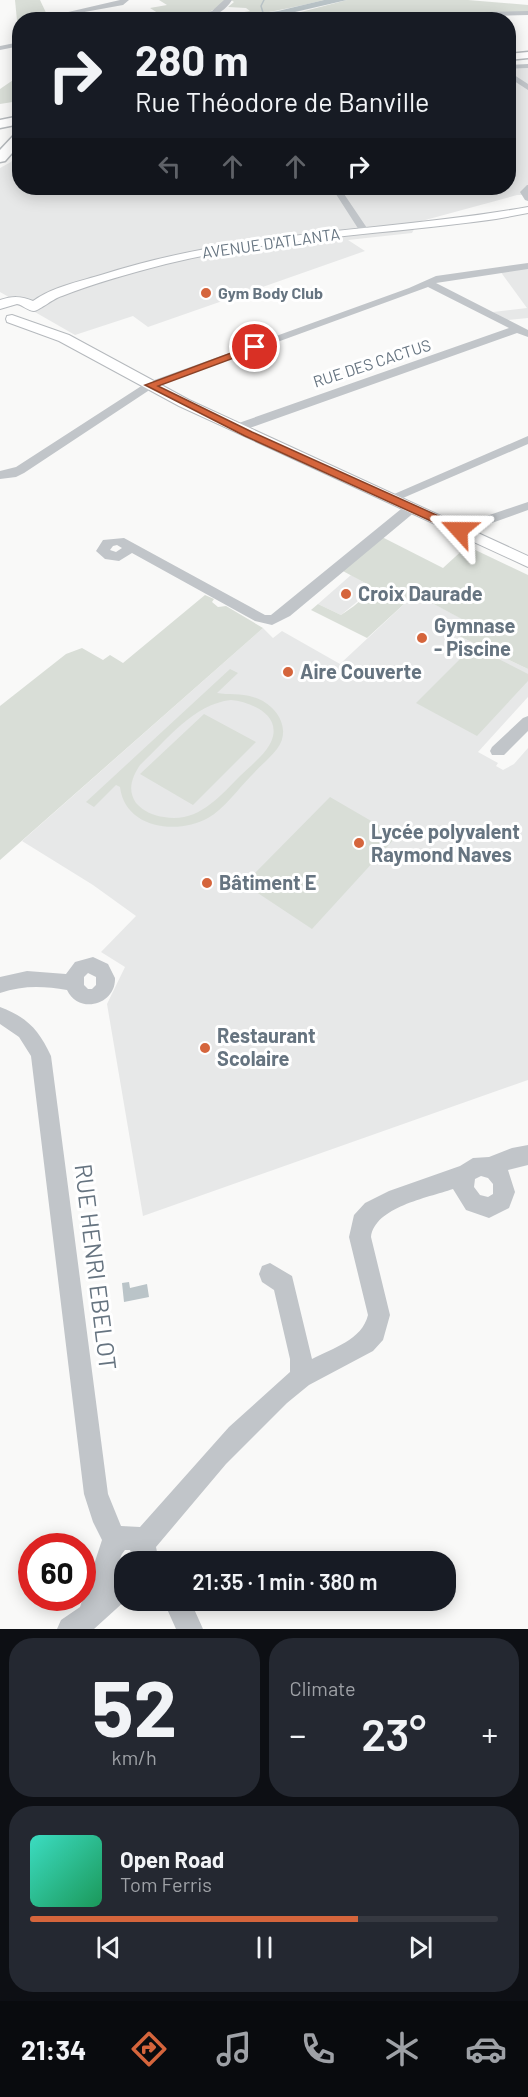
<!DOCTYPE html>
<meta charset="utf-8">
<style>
:root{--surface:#171b24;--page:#242831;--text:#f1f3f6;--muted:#9ea1a6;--line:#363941;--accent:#d5653c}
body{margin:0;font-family:Barlow,sans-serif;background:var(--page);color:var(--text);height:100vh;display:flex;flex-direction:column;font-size:22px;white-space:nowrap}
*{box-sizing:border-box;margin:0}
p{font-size:20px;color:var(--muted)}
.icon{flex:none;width:33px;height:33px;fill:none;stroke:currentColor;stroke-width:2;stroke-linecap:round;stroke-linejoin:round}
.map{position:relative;height:1629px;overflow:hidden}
.panel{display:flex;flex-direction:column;gap:9px;padding:9px;background:#0d0f14;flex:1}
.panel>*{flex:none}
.top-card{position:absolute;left:12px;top:12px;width:504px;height:183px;border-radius:24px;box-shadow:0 3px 15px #0003;background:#171b24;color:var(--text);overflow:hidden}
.speed{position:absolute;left:18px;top:1533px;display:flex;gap:12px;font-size:30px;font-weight:700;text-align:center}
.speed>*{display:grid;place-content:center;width:78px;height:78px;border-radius:50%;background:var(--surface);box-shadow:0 3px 15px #0003;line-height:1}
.speed .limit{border:9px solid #d22;background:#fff;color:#111}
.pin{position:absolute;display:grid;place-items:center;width:51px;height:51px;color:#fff;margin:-26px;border:3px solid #fff;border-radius:50%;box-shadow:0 2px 6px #0007}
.me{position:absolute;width:66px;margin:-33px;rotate:294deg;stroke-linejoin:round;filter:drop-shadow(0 0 4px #0008)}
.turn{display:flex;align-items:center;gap:21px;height:126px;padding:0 24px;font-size:27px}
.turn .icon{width:78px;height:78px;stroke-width:2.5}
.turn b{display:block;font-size:42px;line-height:51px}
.lanes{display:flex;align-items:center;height:57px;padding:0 24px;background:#0003;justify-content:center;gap:30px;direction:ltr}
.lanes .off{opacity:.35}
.big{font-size:45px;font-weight:600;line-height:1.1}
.panel .card{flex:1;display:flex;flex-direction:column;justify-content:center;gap:9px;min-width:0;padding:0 21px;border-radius:24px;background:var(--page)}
.panel .dial{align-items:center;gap:0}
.dial b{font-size:78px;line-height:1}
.song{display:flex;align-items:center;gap:18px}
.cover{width:72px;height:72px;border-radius:9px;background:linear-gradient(135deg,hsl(170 70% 55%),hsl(150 70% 35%))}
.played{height:6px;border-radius:3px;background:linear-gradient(90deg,var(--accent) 70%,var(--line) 70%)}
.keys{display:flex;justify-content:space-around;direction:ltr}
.heat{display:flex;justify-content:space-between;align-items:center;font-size:33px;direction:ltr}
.panel .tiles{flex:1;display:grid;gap:9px;grid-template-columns:1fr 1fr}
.card:last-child{grid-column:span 2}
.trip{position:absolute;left:114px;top:1551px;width:342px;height:60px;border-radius:24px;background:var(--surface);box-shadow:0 3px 15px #0003;font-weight:600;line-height:60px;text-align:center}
.dock{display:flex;height:96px;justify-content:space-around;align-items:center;background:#090b0e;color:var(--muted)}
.dock .icon{width:42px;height:42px}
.dock .active{color:var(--accent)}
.dock b{font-size:27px;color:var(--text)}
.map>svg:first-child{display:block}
</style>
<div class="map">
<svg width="528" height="1629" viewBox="0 0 528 1629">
<rect width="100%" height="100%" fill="#f9f9f8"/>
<path fill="#e7e8e8" d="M528,68V195H517L418,222L412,233L348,240L365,251L148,327L133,316L75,335L0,292V168L11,162L19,150L20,188H508L509,69Z
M528,268V318L507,320L493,312L527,308L500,271Z
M351,575L367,584L368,591L364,596L341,615L318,604Z
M415,594L472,624L459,636L528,669V697L478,752L498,763L496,766L503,770L514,764L528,748V1080L143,1216L107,1004L125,967L101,952L136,916L93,885L22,841L263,628L273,638L282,631L340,664Z"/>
<path fill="#d9ded7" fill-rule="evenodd" d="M15,0H40L49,19L20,20L18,31Z
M159,0H226C211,17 188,17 167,19L150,8L167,5Z
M231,0H324C283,10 241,19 199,20L250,11L246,8L228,7L234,2Z
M347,0H468L528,5V12L422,13L330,20H260L301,12Z
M19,76V101L0,104V89Z
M380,536L443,568L467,546L528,575V669L459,636L471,624L415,594L367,638L311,610L318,604L341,615C351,608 369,598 367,584L341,570Z
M205,595L214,599L212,602L218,607L226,606L263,628L0,860V706L66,654L82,648L103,660L110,655L123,663Z
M473,646L528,674V681L477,736L416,703Z
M230,669L238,673L217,693C228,695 241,693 253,697C275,703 293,728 277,749C269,759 259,767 251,776C238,789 224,809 208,818C178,835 125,829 120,787L116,785L94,807L86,802ZM231,700C251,702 283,715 271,742C265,755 250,766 240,776C218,798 198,823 164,817C154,816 143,811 136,803C127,790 132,777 140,765C166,741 193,704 231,700Z
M204,714L256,742L193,805L140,774Z
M330,797L397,836L312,929L244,884Z"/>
<path fill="#bac4c8" d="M324,0H347L269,18L218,19L278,11Z
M129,1282L130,1288L147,1284L149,1297L124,1302L122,1283Z"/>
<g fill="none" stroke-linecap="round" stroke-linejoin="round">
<path stroke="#bac4c8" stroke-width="1.5" d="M264,0L261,6L264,16"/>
<g stroke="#b5b9bd" stroke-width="2">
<path id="major" d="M528,207V213L496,219C386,235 275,237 166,264C131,273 95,283 62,296C54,298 40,310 34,311C28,311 23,305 17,304L0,309V300C12,296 21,296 33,301C52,287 78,282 101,275C243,229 383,233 528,207Z
M12,315L69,335L189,400L528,556V567L179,406L59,341L7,322L6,319L7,316Z"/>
</g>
<g stroke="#b5b9bc" stroke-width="3">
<path id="highway" d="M528,52V58L508,60V54Z
M20,116V124L0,128V120Z
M20,132V144L5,161L0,162V150L16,133Z"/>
</g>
<path fill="#c1c5c9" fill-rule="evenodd" d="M120,0H129L123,5L68,15L64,13Z
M224,0H232C220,20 196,20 176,20L212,11Z
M528,11V15L335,20L432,13Z
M20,42V46L0,50V46Z
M528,64V68L508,69V65Z
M508,71L528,84V90L508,77Z
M527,185H528V201L525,200L520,192Z
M332,188H340L369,231L367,233H361Z
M528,263V269L436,283L528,330V337L517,333L241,431H233V425L509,328L428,287L154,387L24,473L16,477L0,479V471L16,467L146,383L409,288L436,276Z
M528,436V444L396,501H386L385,498Z
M528,502V510L464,533L459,534L452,530L454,527Z
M411,504L417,508L416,511L290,616L272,625L255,621L132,553L119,561L105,559L96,551L103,540L124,538L265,615H271L406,505ZM117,545L122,548L116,552L110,550L113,546Z
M528,716V731L504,755H492L490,751L492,747L523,718Z
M93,957L108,964L115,978C116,1005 79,1015 67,990C44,986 23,985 0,993V977L27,971L66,974L75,962ZM88,973L96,977V985L92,989H88L84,985V977Z
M0,1007C27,1017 39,1030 51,1056L108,1494L121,1526L140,1527L229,1427L290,1372V1359L274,1290L262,1282L259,1274L262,1266L270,1263L292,1276L312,1359C333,1348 362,1340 368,1315L349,1237L354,1215L365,1203L389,1191L460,1166L473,1158L489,1157L512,1148L528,1145V1165L508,1170L515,1192L509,1208L489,1218L466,1210L453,1189C427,1198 375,1207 371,1237L390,1315L383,1340L373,1351L309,1385L287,1403L226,1464L156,1547L159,1562H134L130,1550H125C120,1556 119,1560 120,1568L124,1573L126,1600L94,1629H57L61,1620L80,1607L102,1540L93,1522L84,1494L31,1056L19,1037L0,1024ZM481,1176L488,1178L493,1184V1194L488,1197L480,1195L474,1187L475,1179Z
M163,1600H190L203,1629H176Z"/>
<use href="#major" fill="#fff" fill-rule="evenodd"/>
<use href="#highway" fill="#fff" fill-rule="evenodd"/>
</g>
<path fill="#d5653c" stroke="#8a4227" stroke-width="1.5" d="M255,344L260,347L258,349L158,386L252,432L463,527V532H455L245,436L145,385Z"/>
<g fill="#d5653c" stroke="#fff" stroke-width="2">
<circle cx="206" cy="293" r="6"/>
<circle cx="346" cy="594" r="6"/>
<circle cx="422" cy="638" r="6"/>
<circle cx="288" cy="672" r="6"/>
<circle cx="359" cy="843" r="6"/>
<circle cx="207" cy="883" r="6"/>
<circle cx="205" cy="1048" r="6"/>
</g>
<g text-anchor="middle" stroke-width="6" stroke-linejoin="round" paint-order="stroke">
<g font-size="16" fill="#667480" stroke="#fff">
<text transform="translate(271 243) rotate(-8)" y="6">AVENUE D'ATLANTA</text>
<text transform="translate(372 363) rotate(-18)" y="6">RUE DES CACTUS</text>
</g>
<g font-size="16" font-weight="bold" fill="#667480" stroke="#fff" text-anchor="start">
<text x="218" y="299">Gym Body Club</text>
</g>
<g font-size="20" font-weight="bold" fill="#667480" stroke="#fff" text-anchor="start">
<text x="358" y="601">Croix Daurade</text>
<text x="434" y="633">Gymnase<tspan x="434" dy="23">- Piscine</tspan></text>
<text x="300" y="679">Aire Couverte</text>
<text x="371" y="839">Lycée polyvalent<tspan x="371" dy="23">Raymond Naves</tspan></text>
<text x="219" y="890">Bâtiment E</text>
<text x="217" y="1043">Restaurant<tspan x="217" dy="23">Scolaire</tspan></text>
</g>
<g font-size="24" fill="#667480" stroke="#fff">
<text transform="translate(95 1267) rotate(83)" y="8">RUE HENRI EBELOT</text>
</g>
</g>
</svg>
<div class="speed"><div class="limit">60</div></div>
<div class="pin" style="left:255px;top:347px;background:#d93025"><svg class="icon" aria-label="arrive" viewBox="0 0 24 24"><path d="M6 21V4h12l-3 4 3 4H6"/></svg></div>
<svg class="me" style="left:459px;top:530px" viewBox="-20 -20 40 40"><path d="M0-17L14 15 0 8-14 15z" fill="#d5653c" stroke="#fff" stroke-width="4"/></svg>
<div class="trip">21:35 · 1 min · 380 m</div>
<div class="top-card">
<div class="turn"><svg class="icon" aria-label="right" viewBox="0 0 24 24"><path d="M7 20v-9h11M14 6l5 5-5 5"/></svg><div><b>280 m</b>Rue Théodore de Banville</div></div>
<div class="lanes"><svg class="icon off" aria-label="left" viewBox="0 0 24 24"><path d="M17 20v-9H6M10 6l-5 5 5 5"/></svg><svg class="icon off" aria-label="ahead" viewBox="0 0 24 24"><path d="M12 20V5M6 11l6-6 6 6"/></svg><svg class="icon off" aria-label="ahead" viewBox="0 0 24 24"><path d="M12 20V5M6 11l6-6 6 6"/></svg><svg class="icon" aria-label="right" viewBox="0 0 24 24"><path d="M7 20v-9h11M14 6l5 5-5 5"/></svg></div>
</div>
</div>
<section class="panel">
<div class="tiles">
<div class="card dial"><b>52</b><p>km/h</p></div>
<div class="card"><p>Climate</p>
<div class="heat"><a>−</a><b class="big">23°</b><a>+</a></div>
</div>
<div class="card">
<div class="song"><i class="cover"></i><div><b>Open Road</b><p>Tom Ferris</p></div></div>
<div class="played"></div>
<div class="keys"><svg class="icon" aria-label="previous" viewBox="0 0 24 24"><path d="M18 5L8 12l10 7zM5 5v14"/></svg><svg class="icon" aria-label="pause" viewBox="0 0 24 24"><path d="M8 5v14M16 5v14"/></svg><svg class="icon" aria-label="next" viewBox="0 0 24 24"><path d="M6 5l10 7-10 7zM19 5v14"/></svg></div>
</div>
</div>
</section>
<nav class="dock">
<b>21:34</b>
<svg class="icon active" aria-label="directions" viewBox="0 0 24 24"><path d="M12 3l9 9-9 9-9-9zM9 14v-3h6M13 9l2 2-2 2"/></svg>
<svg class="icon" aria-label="music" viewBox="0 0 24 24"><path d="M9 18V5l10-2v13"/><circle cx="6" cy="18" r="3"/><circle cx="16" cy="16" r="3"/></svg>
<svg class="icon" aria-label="phone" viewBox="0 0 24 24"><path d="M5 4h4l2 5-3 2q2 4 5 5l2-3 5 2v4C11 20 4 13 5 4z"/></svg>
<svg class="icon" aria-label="climate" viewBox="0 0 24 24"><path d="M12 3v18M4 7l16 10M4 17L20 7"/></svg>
<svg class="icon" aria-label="car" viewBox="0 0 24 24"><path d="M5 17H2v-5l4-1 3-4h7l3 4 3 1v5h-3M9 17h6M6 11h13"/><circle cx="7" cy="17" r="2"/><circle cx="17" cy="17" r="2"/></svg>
</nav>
